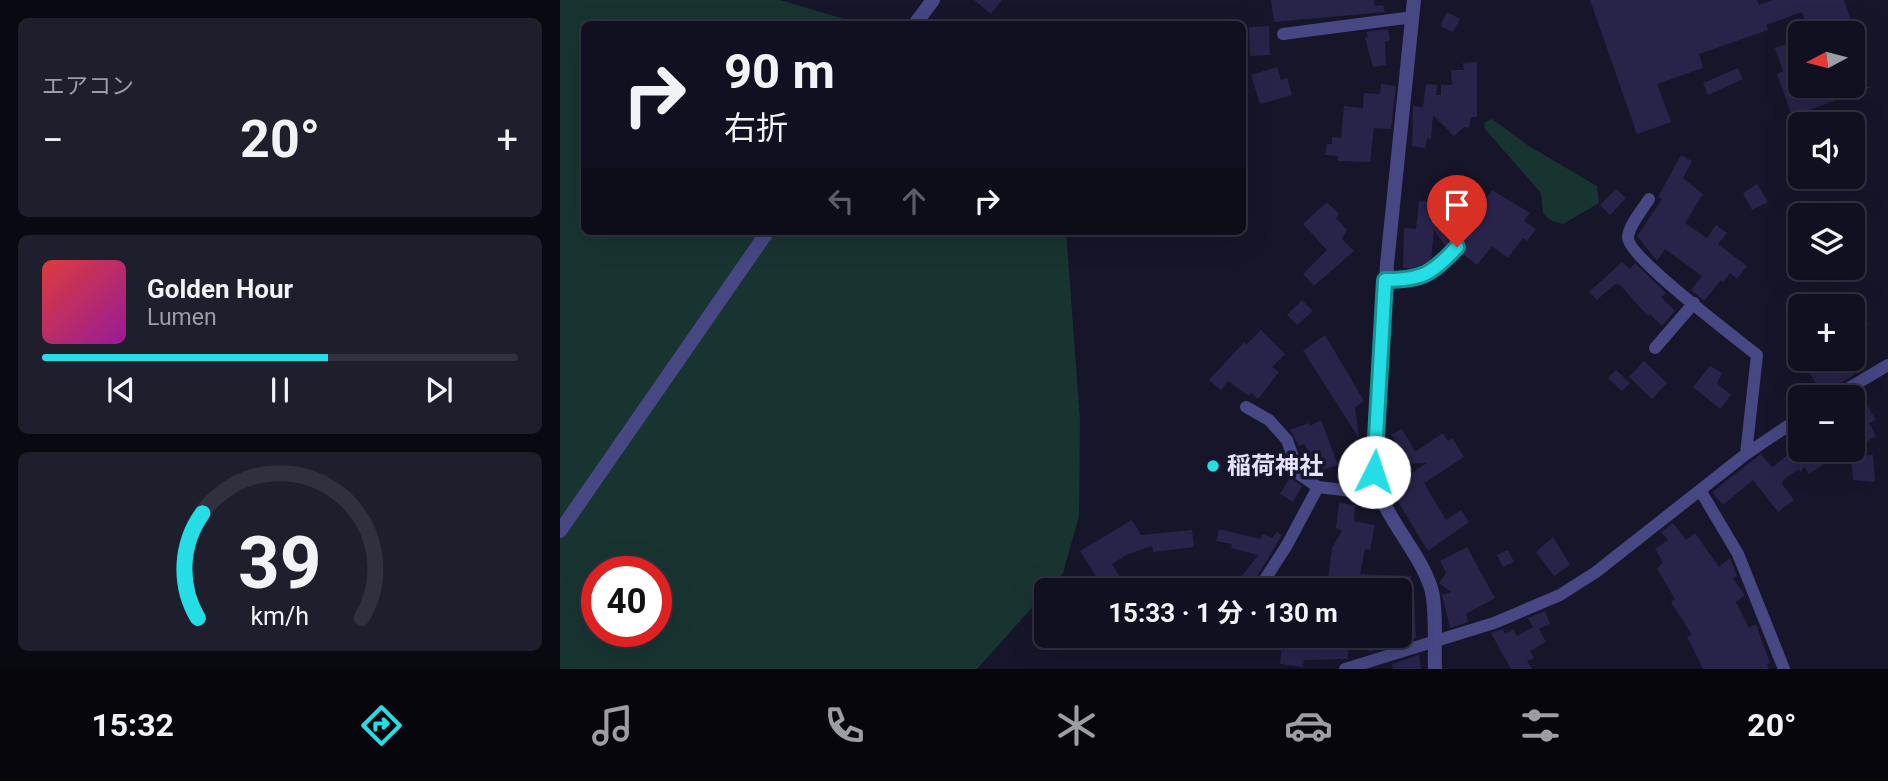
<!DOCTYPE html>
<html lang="ja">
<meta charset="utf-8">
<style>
:root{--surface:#111020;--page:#1e1e2d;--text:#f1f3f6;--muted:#9c9da5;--line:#30303e;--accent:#25dde4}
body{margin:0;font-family:Roboto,"Noto Sans JP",sans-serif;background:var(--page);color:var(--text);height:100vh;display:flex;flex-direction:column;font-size:26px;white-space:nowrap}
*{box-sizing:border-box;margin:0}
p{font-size:23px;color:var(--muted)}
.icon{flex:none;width:38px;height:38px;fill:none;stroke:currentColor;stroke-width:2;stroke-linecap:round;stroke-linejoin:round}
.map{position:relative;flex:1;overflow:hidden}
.sheet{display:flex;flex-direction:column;gap:18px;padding:18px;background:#090912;width:560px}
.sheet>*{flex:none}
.guide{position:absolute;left:21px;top:21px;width:665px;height:214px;border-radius:10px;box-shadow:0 7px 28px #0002,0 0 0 2px var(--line);background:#111020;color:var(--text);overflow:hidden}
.needle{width:46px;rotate:263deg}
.controls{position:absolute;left:1228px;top:21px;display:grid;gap:14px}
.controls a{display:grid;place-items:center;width:77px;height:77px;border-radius:10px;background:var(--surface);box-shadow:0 7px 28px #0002,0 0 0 2px var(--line);font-size:35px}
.speed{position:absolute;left:21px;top:556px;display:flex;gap:14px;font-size:35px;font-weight:700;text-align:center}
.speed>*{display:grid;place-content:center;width:91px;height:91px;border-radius:50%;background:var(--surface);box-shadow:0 7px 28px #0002,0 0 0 2px var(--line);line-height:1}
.speed .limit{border:10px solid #d22;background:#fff;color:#111}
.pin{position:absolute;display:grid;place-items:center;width:60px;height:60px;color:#fff;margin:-72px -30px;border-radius:50% 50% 50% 0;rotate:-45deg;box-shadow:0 0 7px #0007}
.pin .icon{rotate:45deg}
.me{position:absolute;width:77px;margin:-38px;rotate:4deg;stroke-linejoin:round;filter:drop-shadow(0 0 5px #0008)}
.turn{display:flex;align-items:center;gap:24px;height:147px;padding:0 28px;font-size:32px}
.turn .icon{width:91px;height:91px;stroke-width:2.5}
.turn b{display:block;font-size:49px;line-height:60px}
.lanes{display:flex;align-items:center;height:66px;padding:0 28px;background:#0003;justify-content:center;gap:35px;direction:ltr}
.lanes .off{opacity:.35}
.big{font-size:52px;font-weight:700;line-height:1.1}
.sheet .tile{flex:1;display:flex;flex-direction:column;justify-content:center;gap:10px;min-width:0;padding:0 24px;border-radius:10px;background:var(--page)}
.sheet .dial{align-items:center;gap:0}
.dial svg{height:182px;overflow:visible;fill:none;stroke:var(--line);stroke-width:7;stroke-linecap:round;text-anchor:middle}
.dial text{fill:var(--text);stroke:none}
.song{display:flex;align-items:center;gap:21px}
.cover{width:84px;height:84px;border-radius:10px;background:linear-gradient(135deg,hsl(0 70% 55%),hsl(300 70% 35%))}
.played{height:7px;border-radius:4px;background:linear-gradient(90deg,var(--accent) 60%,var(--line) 60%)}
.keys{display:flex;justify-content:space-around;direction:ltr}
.heat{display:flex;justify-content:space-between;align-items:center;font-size:38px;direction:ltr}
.trip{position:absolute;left:474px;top:578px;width:378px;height:70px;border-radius:10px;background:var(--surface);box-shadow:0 7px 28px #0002,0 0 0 2px var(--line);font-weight:700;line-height:70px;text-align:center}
.menu{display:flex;height:112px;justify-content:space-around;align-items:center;background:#07060d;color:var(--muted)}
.menu .icon{width:49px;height:49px}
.menu .current{color:var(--accent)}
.menu b{font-size:32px;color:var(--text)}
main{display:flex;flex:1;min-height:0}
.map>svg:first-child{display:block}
</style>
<main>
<section class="sheet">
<div class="tile"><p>エアコン</p>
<div class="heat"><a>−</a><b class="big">20°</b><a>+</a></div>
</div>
<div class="tile">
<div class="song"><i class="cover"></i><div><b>Golden Hour</b><p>Lumen</p></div></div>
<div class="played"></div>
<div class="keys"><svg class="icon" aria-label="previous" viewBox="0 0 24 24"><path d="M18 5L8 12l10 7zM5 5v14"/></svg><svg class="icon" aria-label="pause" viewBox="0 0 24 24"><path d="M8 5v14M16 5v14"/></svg><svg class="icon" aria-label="next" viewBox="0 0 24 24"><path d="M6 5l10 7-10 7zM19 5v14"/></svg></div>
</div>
<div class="tile dial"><svg viewBox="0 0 100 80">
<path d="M14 69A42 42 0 1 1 86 69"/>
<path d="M14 69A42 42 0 0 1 16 23" stroke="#25dde4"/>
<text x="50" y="56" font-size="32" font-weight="700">39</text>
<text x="50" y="72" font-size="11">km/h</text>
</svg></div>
</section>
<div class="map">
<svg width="1328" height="669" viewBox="0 0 1328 669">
<rect width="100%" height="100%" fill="#17152a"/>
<path fill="#183431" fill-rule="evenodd" d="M0,0H220L301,24H24V231H506L520,420L519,516L503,573L417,669H0ZM37,572H96V632H37Z
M932,119L969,146L1037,186L1039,203L1003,224L990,220L983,213L981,193L925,129L924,123Z"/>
<path fill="#282349" d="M414,0H442L431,14Z
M711,0H814L815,6L823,5L825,12L714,22Z
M1030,0H1197L1199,5L1213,0H1284L1295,33H1250L1242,12L1206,25L1208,30L1139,54L1143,68L1097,84L1111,122L1077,134Z
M887,12L900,19L893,32L880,26Z
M709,26L710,55L690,56L689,27Z
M828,29L830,40L825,42L826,65L813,67L805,38L808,37L806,32Z
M1241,39V86L1312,87L1232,116L1217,74L1223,71L1215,48Z
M917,62V117H911L909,128L904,127L894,136L873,115L871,139L867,138L865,148L852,146L853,106L863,107L866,84L877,85L876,95H881V85H892L891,70H904L903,63Z
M717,67L721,80L727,78L732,95L700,104L691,75Z
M1178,68L1183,79L1148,95L1143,83Z
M821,84L836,86L831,129L814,128L810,162L778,161V156L765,155L767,144H772V137L781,138L784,106L803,108L804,93L820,94Z
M1121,155L1132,161L1123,178L1143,194L1125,223L1147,238L1156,225L1167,233L1158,244L1187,266L1177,279L1170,273L1163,282L1161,280L1144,301L1131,290L1142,276L1105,249L1097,261L1077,236L1102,199L1098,197Z
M1197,184L1208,202L1192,210L1183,193Z
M1056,189L1066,198L1050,215L1040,205Z
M932,190L970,213L964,221L976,229L967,241L963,238L948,258L932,246L917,265L904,255L900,257L906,250L903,241L894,240L886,247L874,230L871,260L855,268H843L844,228L856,229L859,201L898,203L914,214Z
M767,202L779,214L776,218L787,230L782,239L794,251L754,286L743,274L767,250L743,224Z
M1062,262L1070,269L1075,263L1106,293L1101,297L1115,311L1102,326L1090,314L1088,316L1060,285L1055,284L1037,300L1029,292Z
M742,300L753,311L737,325L727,315Z
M1306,314L1308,326L1293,328V316Z
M1241,325V359H1307L1292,370L1294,375L1269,390L1265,397L1225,336Z
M701,330L725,354L712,367L719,372L698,399L691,393L689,396L668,381L661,390L649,380L684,342L686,345Z
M765,335L804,401L795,407L799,438L743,351Z
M1084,361L1107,383L1092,399L1069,377Z
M1150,366L1162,373L1157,383L1171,395L1160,409L1133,387Z
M1056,370L1070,383L1062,391L1048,378Z
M1299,392L1316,420L1309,423L1316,436L1305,443L1293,423V397H1291Z
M761,420L778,465L763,470L759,458L753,467L745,444L739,446L730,430L749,423L750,426Z
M842,429L855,452L883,433L888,441L892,438L904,457L864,483L886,520L901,510L909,522L868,551L831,490L836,487L834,484L867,463L827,464L824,461L825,449L836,443L831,435Z
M1241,442V450H1300L1269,464L1268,461L1249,474L1244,466L1241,472L1239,469L1224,479L1222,484L1234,500L1218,512L1193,480L1163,505L1152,492L1201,454L1212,467L1229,454L1226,450Z
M1313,455L1315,482L1293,480L1291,456Z
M730,477L742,486L733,502L720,494Z
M779,503L795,505L794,521L815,525L810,550L805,549L800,574L851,576L850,590H762L764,578L768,579L772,548L782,531L776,528Z
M572,520L581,535L632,530L634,547L593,552L592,546L566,555L552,564L564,584L556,590H545L520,551Z
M1113,523L1126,540L1135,533L1159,567L1170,558L1177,576L1173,579L1185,595L1176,602L1189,628L1196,624L1210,663L1207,664L1209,669H1143L1127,637L1132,635L1111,602L1115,599L1097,569L1103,562L1095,549L1108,540L1101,532Z
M659,529L700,539L703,534L712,538L717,532L722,535L689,590H671L698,555L671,548L672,544L656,541Z
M993,537L1010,565L994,576L976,552Z
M907,547L935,598L906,614L908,622L890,628L882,595L891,592L879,583L886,573L880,561Z
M948,550L954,562L943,567L937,555Z
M840,591L854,592L856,638L809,652L805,635H840Z
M985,611L990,624L979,629L986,642L970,651L974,658L967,661L972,669H951L931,633L943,629L945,634L953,629L957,636L973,627L968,618Z
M723,635H788V659L744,660L743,667L720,664Z
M859,655L861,669H833L832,664Z"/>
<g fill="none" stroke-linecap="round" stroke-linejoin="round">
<path stroke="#464783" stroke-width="12" d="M723,34L853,17
M1089,199C1083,209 1069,225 1068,237C1067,256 1177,339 1197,355L1186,454
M826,280C862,280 872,274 897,248
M1095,348L1134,303
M1274,397L1328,365
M686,407L709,420L727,440L739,474L758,487L817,494
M1140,490L1178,554L1224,669
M698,590L727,545L758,487
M785,669L934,623L1000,595L1036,572L1186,454L1241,417"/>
<path stroke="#464783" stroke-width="14" d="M854,0L827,264L814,472C820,515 857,546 871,588C877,608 874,647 875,669
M355,24L373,0
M0,531L208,231"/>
</g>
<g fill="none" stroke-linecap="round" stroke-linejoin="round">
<g stroke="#189094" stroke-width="18">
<path id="route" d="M814,472L825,280C862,280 872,274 897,247"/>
</g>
<use href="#route" stroke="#25dde4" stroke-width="12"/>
</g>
<circle fill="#25dde4" stroke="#17152a" stroke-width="2.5" cx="653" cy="466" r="7"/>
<g text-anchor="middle" stroke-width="7" stroke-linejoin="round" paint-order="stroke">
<g font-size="24" font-weight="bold" fill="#e3e2fb" stroke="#17152a" text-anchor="start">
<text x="667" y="474">稲荷神社</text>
</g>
</g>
</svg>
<div class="controls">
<a><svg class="needle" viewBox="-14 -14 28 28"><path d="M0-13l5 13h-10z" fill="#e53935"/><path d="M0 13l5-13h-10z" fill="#9c9da5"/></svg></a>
<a><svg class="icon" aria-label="sound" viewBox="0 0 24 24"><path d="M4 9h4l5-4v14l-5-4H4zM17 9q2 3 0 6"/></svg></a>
<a><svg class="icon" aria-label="layers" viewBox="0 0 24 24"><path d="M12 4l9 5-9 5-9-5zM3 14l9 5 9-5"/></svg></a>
<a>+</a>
<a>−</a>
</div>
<div class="speed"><div class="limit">40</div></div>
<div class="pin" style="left:897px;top:247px;background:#d93025"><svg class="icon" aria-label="arrive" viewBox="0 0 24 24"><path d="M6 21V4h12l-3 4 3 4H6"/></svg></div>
<svg class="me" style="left:814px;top:472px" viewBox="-20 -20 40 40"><circle r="19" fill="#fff"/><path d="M0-13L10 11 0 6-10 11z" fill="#25dde4"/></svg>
<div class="trip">15:33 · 1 分 · 130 m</div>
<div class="guide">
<div class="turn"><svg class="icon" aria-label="right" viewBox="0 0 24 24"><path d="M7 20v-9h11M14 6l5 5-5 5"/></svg><div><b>90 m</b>右折</div></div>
<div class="lanes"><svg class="icon off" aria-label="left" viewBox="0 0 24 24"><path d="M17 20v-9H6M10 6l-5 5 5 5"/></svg><svg class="icon off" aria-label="ahead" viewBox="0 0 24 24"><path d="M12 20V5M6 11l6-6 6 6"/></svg><svg class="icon" aria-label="right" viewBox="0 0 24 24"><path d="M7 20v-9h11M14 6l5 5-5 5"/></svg></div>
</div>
</div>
</main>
<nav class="menu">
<b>15:32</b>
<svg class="icon current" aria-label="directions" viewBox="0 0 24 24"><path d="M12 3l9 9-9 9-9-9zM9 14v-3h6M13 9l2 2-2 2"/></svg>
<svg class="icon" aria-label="music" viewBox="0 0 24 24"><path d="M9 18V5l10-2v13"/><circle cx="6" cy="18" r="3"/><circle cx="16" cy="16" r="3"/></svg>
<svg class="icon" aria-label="phone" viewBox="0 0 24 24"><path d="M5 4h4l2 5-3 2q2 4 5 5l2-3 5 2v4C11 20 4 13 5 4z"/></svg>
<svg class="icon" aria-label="climate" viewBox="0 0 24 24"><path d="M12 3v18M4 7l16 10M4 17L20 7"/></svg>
<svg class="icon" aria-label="car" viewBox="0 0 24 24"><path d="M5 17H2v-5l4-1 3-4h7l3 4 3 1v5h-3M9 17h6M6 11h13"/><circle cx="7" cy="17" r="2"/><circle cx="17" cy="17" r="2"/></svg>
<svg class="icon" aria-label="filters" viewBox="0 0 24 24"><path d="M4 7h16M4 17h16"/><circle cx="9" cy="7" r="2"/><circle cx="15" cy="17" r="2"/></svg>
<b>20°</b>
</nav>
